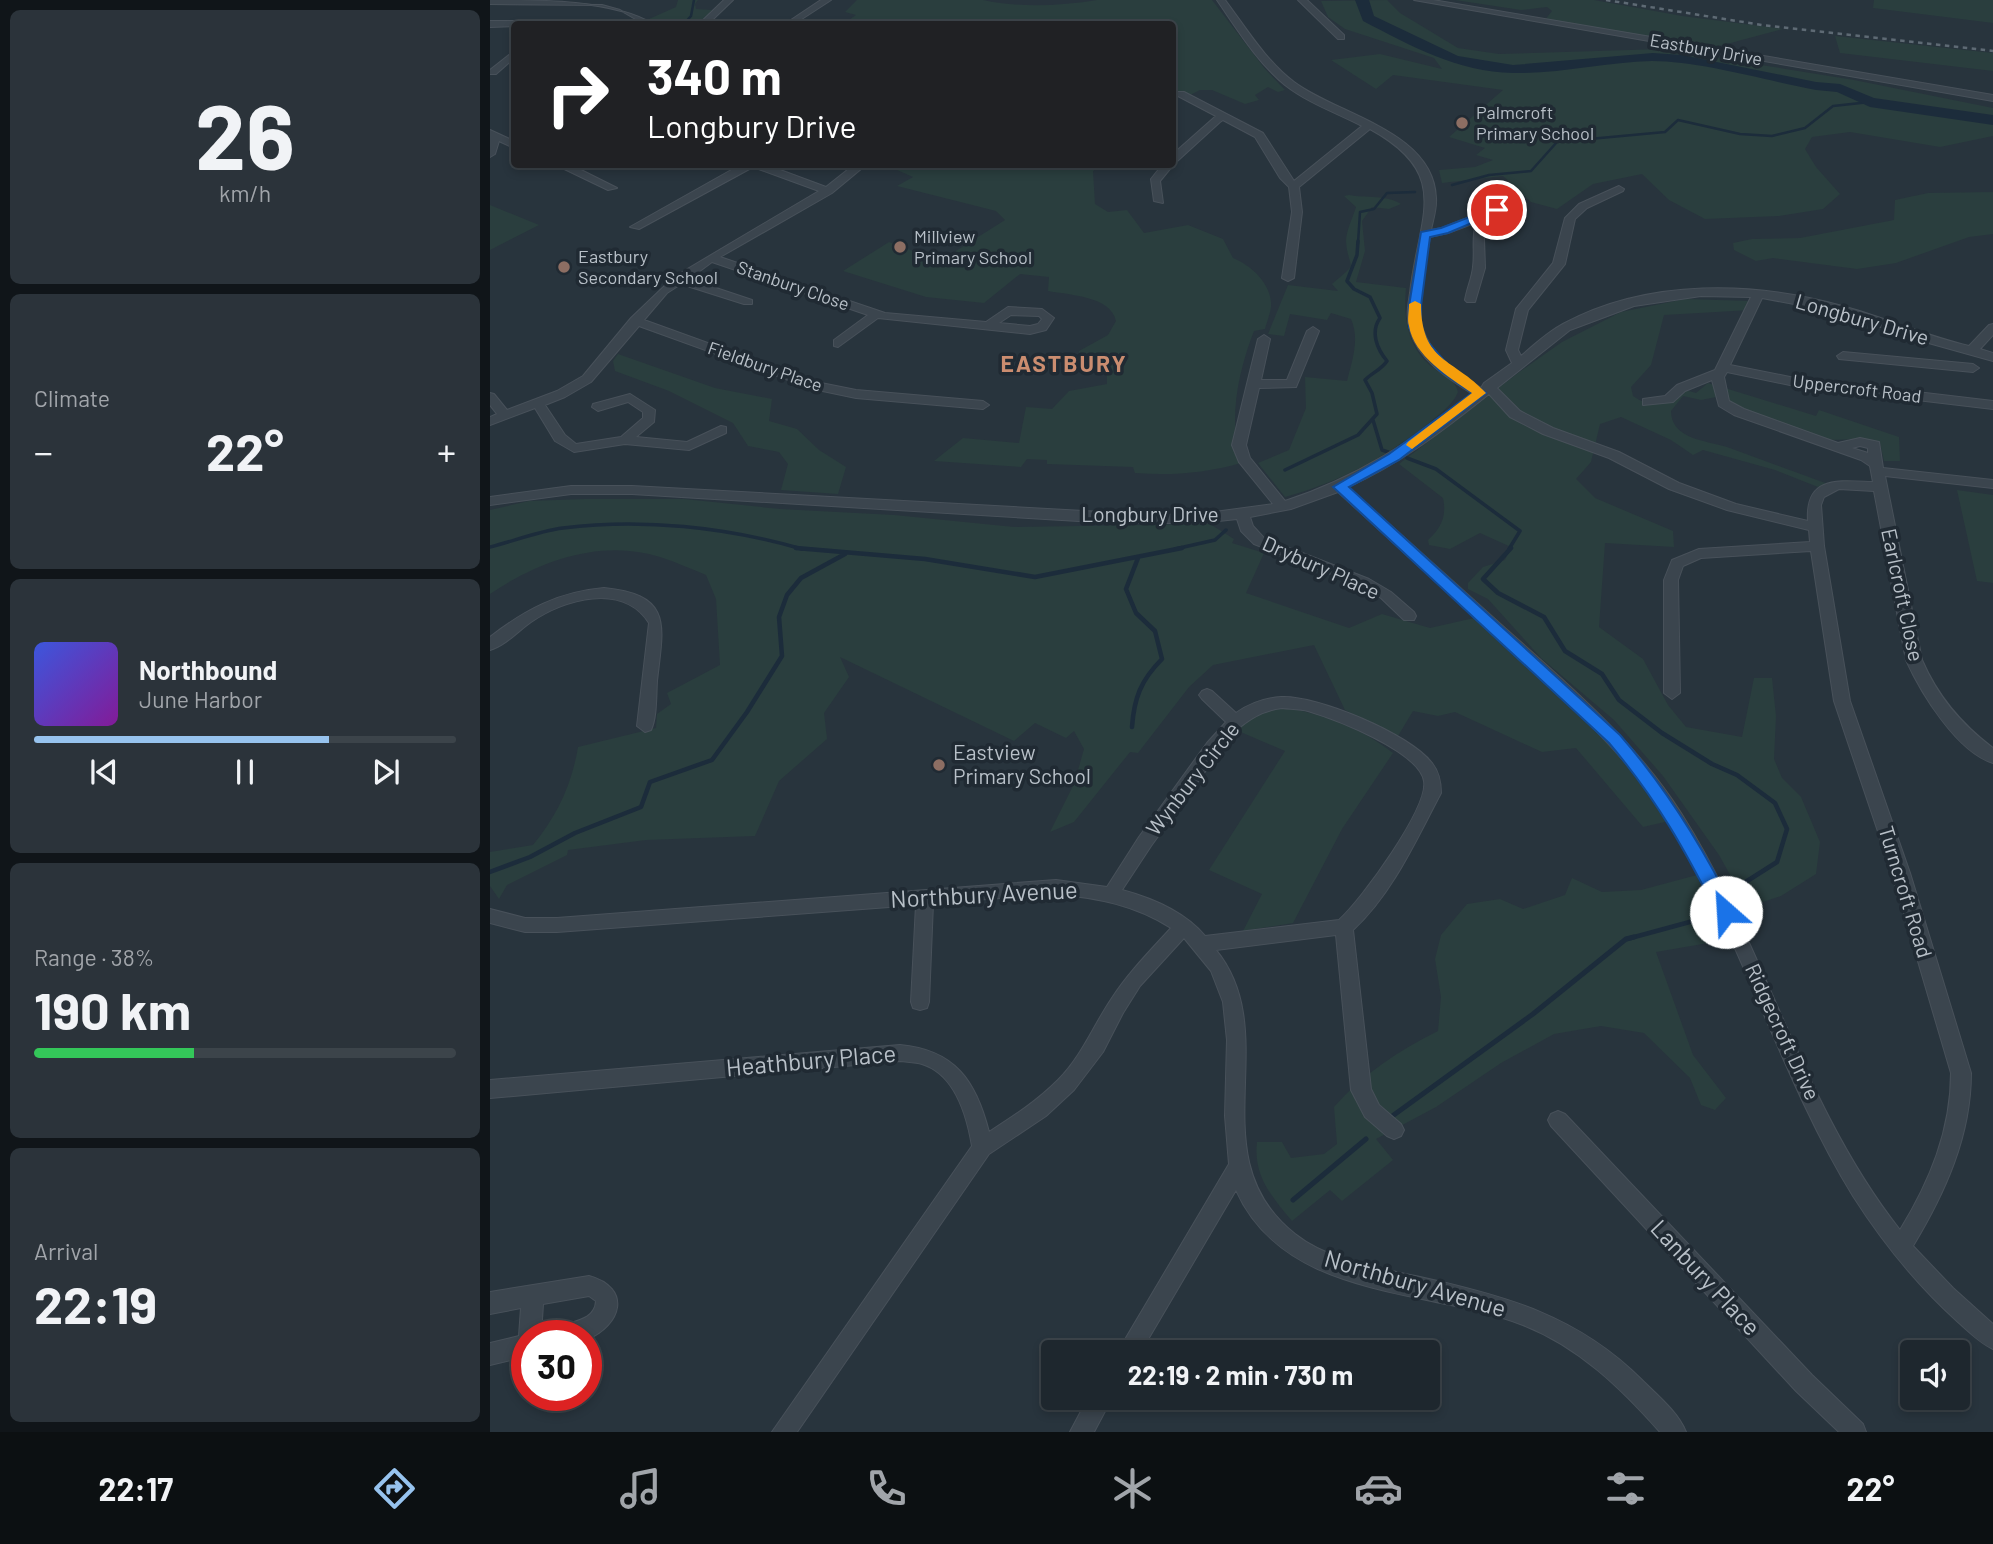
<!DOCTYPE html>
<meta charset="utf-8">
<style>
:root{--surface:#1e272e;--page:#2b333a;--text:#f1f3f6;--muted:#a1a5aa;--line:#3c444a;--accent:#97c3ee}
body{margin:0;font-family:Barlow,sans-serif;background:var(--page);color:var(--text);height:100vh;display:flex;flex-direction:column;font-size:26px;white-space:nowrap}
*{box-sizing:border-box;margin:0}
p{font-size:23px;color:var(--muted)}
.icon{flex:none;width:38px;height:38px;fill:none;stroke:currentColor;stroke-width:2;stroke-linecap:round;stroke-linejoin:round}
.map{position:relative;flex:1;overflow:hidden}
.sheet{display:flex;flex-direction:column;gap:10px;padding:10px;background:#101519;width:490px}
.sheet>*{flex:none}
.top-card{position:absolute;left:21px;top:21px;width:665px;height:147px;border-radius:7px;box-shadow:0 4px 10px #0003,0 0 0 2px var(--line);background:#202124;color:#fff;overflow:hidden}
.fabs{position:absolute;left:1410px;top:1340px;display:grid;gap:14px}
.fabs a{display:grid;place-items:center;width:70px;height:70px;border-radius:7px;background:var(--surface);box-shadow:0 4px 10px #0003,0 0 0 2px var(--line);font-size:35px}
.speed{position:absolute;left:21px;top:1320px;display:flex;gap:14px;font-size:35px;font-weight:700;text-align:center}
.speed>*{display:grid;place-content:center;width:91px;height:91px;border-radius:50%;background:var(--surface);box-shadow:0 4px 10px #0003,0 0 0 2px var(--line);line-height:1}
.speed .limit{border:10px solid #d22;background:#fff;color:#111}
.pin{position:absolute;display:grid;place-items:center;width:60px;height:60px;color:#fff;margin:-30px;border:4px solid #fff;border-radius:50%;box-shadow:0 2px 7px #0007}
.me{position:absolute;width:77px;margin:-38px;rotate:334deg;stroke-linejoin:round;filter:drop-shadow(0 0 5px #0008)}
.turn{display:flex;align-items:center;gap:24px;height:147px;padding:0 21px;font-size:32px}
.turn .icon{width:91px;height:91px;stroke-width:2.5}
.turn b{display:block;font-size:49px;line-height:60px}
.big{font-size:52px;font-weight:700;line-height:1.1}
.sheet .widget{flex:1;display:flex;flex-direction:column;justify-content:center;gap:10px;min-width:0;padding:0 24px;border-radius:10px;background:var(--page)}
.sheet .dial{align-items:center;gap:0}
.dial b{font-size:91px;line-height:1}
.song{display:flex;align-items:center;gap:21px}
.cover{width:84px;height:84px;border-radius:10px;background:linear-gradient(135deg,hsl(230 70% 55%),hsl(290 70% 35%))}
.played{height:7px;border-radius:4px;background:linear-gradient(90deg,var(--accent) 70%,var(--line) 70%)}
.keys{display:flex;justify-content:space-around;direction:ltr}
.heat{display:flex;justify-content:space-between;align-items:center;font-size:38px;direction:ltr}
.charge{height:10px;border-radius:5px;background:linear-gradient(90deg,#34c759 38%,var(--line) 0)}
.trip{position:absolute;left:551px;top:1340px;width:399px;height:70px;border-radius:7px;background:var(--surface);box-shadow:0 4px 10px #0003,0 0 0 2px var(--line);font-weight:700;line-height:70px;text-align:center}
.dock{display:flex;height:112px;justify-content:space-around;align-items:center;background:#0c1012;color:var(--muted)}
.dock .icon{width:49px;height:49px}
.dock .active{color:var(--accent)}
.dock b{font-size:32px;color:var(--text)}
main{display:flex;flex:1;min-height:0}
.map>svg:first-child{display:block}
</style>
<main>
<section class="sheet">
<div class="widget dial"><b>26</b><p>km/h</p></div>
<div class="widget"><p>Climate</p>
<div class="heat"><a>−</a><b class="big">22°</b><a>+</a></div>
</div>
<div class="widget">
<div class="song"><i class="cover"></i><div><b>Northbound</b><p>June Harbor</p></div></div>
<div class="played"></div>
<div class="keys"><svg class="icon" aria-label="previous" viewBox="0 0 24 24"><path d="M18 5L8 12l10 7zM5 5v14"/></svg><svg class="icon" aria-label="pause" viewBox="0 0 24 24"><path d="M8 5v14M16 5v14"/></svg><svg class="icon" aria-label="next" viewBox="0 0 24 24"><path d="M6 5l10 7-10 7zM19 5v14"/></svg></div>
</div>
<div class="widget"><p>Range · 38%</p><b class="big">190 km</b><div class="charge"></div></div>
<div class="widget"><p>Arrival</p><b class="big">22:19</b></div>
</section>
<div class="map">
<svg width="1503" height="1432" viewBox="0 0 1503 1432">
<rect width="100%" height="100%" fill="#28343d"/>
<path fill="#2a3e3e" d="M188,0H208L205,4L206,9L222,10L209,24H167L159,19L186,7Z
M367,0H493C529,8 571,6 607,0C639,0 688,0 722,0L775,69L795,90L788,92L778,87L765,95L769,100L755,104L722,90H710L700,95L683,92L682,24H372L359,20L366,15L355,12Z
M897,0L910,13L968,48L1009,54L1172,49L1364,80L1503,108V136L1450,147L1360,132L1322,137L1315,149L1326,167L1350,194L1333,209L1289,216L1215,219L1179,200L1152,174L1103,184L1067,209L1041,202L1013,176L952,183L949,170L985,167L1003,160L986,155L995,148L959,137L1013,90L903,75L886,89L841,60L890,54L952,69L944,58L855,29L838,17L831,1Z
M965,0H1104L1192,16L1293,29L1222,48L1055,20L1062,11L1057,7L1031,10Z
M1384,0H1503V23L1383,8Z
M1345,36L1503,53V71L1350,53Z
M414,165H612L603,171L605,204L618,212L637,210L654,233L698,225L733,239L743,258C760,265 779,281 781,302C782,310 777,321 775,329L764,331C748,372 738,420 751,463C716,473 681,476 645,473L643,467L557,464V460L537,459L531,467L444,461L473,438L529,443L536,407L562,409L579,391L617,384V361L588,359L589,351L618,335L626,321C621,296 579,295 558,291L559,277L530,274L494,303L436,297L353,271L399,242L450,261L515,220L506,211L407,186L423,177L407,170Z
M1503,192V234L1479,237L1406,263L1367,269L1283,258L1266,261L1244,250L1243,243L1262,239L1310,238L1404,220L1405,200L1438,193Z
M859,195C875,198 898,195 911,204L899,209L882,207L872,221L875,251L866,282L916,288C913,319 918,350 945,369C954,377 965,379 968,392C963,405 949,414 939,423C894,458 850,482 795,497L768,463L799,450L816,408L815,377L857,381C862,361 870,339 861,319L841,313L837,320L800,314L794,336L778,334L798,285L848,291L842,284C871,260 858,271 856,241C856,231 863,217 866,207L854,196Z
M0,205L49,225L0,250Z
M1195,299L1260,301L1261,310L1174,315L1161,365L1141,387L1143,396C1163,410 1177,402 1195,390L1206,393L1218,383L1224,385L1226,397L1211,400L1193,396L1181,411C1181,440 1219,441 1237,447L1338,484L1328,487L1285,470L1213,450L1203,455L1181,440L1131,417L1110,424L1101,462L1086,479L1105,498L1183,531L1184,547L1115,543L1109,627L1153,659L1178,705L1196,727L1252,737L1264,678H1282L1286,716L1284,759L1292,778L1311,797L1330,842L1326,874L1291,896L1258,907L1229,855L1173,776L1124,720L1051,658L998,599L978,589V583L993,567L1015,560L1021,547L990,533L960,549L939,545L938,540C951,528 957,516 953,498L909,464L1028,373L1072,342L1131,312Z
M128,354L225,388L282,399L279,421L307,429L329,450L356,467L348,494L291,490L298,464L289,452L258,446L243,423L179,391L125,371L123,361Z
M1235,388L1326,416L1329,410L1409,437L1410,461H1394L1390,443L1375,439L1338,440L1239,404Z
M1467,490L1503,495V583L1487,581Z
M95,499H194L290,509L404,515L524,527L720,524L744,539L742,543L774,553L756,593L859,628L892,614L940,628L984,618L1081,704L1140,764L1179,821L1153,827L1086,748L1052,752L965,712L948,716L923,711L908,736L855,710L824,645L723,665L699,687L648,753L640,752L584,822L560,832L584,784L594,749L584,731L576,738L545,723L524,741L350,657L359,677L334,713L337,739L289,781L265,836L156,840L78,850L77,855L17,885L9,899L0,886V852L43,845C67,816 82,784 88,747L166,728L167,714L181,704L177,693L230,665L226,599L216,575C201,569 186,562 170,557C112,538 48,561 0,594V510L39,501Z
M782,706C825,711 868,725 903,753L852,829L803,923L753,931L772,894L719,870L795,751L746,730L752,723Z
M1207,875L1230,941L1166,952L1203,1055L1236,1098L1225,1110L1211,1105L1200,1078L1154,1033L1111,1026L1064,1034L1011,1063L946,1107L886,1139L903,1160L852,1201L840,1190L802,1221C782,1197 763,1176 767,1142H792L801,1158L834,1154L847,1144L844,1107C872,1075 909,1050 948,1031L951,997L945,959L951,935L977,904L1010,899L1033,909L1075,895L1082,878L1112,892L1151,890Z"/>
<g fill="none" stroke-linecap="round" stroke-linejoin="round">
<path stroke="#1c2c3b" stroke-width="2.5" d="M194,24L201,16L204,0
M962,185L999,175L1041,171L1067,142L1175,132L1188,120L1250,134L1282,136L1315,128L1343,106L1380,102
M868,243L870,212L884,209L897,193L925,192"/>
<path stroke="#1c2c3b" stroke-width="3.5" d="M883,420L892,450L898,452
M917,458L946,469L1030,531L1019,549
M795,470L868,435L887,414L882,393L875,380C883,372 891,370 897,361C887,349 880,332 890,318L880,297L864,289L857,281L867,255L868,241
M0,547C24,541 49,531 73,528C152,518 236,527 312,549
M685,549L725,540L736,530"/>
<path stroke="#1c2c3b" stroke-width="4.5" d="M306,548L435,559L545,577L692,548
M1021,548L993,579L1008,593L1054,617L1075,651L1112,674L1129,700L1172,733L1222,764L1247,775L1285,803L1297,829L1287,862L1254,883
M642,727C644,698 651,680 672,659L665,631L646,613L636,589L648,558
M0,872L40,857L85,833L151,807L160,782L222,760L257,712L292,656L289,617L297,595L311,578L355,554
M1137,939L1218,917"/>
<path stroke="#1c2c3b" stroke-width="5" d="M901,1117L1043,1014L1136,939L1144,937
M803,1200L876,1139"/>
<path fill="#1c2c3b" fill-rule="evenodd" d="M865,0H879L884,16L968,56L1023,65L1163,53L1192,55L1326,82L1350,84L1384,98L1503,115V125L1380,107L1347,92L1326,90C1278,81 1210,61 1162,61C1116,62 1070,74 1023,73C968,72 921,46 873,21Z"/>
<g stroke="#48515a" stroke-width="2">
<path id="minor" d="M0,0C51,0 123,0 163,24H154L130,10L112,5L0,4Z
M234,0H243L218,24H209Z
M331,0H341L304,24H295Z
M727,0H735C756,28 776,61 804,82C848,115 944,131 946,198C947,208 943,220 941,230L952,228L1026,199L1035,201L991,220L996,227L994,239L995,268L985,302H977L975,300C977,288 982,278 983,267C985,253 982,241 985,227L982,224L958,233L940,237C926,318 915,340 991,388L994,383L1022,363L1016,350L1026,309L1063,263L1075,218L1089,204L1129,186L1134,189L1133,191L1097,208L1085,219L1075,264L1038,310L1028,350L1031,356C1044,345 1058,332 1073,324C1158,278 1266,281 1356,307C1398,319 1437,336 1479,346L1499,325L1503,324V335L1490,349L1503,353V361L1435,342L1347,312L1272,298L1240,365L1300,377L1503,401V409L1300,385L1237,372L1234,377L1239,401L1254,409L1348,443L1370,438L1389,442L1393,468L1503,480V488L1395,476L1432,660C1448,697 1471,724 1503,748V763C1467,752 1431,693 1416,660L1384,491L1349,489L1334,497L1331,505L1334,546L1360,701L1420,873L1481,1073C1481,1136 1455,1193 1423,1246L1463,1288L1503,1324V1349C1490,1343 1479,1332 1468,1322C1427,1285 1393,1243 1363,1196C1290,1077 1253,940 1179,821C1133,748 1065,691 1002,633C950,586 899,539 848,492L801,509L760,517L763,526L774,538L879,579L901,592L924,612L926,616L924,620H914L891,598L869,585L764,544L751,531L747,519L710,523H622L142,494H81L0,505V497L81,486H142L666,515L710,514L783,504L749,462L742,445L768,339L774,335L780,339L771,380H797L817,331L823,327L829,331L806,387L769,388L756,445L760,458L795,501C866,478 924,440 983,394C959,379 928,360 920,330C916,318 918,305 920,293C928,217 964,175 880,129L809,187L812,212L804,278L798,281L792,278L802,212L799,187L790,178L765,137L733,120L730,122L684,164L670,181L673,203L664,201L661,179L673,164H682V155L726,116L688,96V92H694L773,133L804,181L872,126C847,113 818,103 795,85C767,62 747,29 727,0ZM1211,296L1261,297L1225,370L1187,385L1175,396L1153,399V405L1183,402L1195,391L1222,380L1229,406L1244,415L1371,460L1380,466L1383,482C1349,481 1315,475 1318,521L1246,504L1189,483L1129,452L1063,428L1030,411L1007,388L1080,330L1144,306ZM999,394L1020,417L1053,434L1119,458L1179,489L1237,510L1319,530L1320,542L1209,549L1182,560L1174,580V693L1182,699L1190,693L1188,580L1193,566L1211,558L1321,551L1344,701L1402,873L1461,1073C1461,1130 1440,1181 1410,1230C1312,1106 1275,945 1191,813C1145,741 1079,685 1016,629C963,582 911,534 858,487C910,464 955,429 999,394ZM1370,446L1378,448V453L1362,448Z
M808,0H817L854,35V39H848Z
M924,0H943L1503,95V101Z
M0,21H76L80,24L0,27Z
M24,51V58L6,74H0V70Z
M0,130L24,141V148L9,141L5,154L0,157Z
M64,164H79L127,188L118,190Z
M252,164H274L336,187L365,164H377L342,193L230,257L395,313L496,322L518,307L552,309L564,318L556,330L540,334L388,318L348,347L344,346V340L378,315L222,262L199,279L262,300V304H254L191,284L177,293L154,320L326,382L366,390L493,401L499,405L493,409L366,398L323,389L149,326L101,382L75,397L55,405L75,435L86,444L131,437L153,418V412L138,402L108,411L102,407L103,404L140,394L165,410L164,422L146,437L197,442L231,426L236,427V433L199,450L135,444L84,452L65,441L45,408L0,425V417L7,414L0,405V393L4,394L17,410L67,391L93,376L141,318L184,277L329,191L263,167L149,229L140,227ZM521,315L549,316L552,319L548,324L540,326L509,323Z
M1353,352L1483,364L1489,368L1483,372L1349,359L1347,356Z
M114,588C184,595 173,626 167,681C166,696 167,717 161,730L155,732L147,726L159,623C133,582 74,599 41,622C28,631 15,646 0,650V637C35,610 68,592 114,588Z
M717,689L722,691L746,713C759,704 775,698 791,697C827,695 920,734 942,763C949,772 951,782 951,793C926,840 903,893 863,930L881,1089L889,1105L911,1124L914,1130L911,1136L904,1139L897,1136L875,1117L861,1090L846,935L726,950C796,1036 706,1156 805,1234C839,1261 889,1268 930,1277C1016,1296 1088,1316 1152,1380C1167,1395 1188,1412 1196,1432H1170C1131,1388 1089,1347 1033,1325C937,1288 795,1300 746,1190L650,1353H627L739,1164L735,1116L737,1040L733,1002L721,971L694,938L650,986L633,1013L613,1052L584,1090L556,1116L499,1154L307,1432H282L482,1146C477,1116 465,1074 432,1064C425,1062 417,1062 410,1061L0,1098V1080L410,1045C465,1050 486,1081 499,1132C524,1116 547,1101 568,1080C592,1056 603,1026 622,998C639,972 660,951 681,928C645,905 608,898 566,894L443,903L439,1002L437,1008L430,1010L423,1008L421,1002L426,905L67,932H35L0,923V909L35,918H67L566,880L617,887L649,837L717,743L736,722L712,699L709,695L712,691ZM792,708C800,709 810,709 818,711C845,719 929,751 934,781C939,807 871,901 849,920L715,936C695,912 662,898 632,890L661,846L743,733C759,719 771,711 792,708Z
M1068,1111L1075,1114L1322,1375L1373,1424L1376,1432H1349L1306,1391L1061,1126L1058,1120L1061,1114Z
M99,1276C142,1288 132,1325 96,1340V1335H64L67,1327C82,1321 105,1321 106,1301L99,1296L53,1304L51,1335H37V1356L0,1365V1343L29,1336L31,1308L0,1314V1292Z
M598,1398H622L604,1432H580Z"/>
</g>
<use href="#minor" fill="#3b454e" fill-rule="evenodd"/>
<path stroke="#5e6a74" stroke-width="2.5" stroke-dasharray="4.5 4.5" stroke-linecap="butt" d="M1116,0L1272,25L1503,51"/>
</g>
<path fill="#1a73e8" stroke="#114b97" stroke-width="2" d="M1003,208L1013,210L958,233L940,237L931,306V327L937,341L957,364L996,393L909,460L859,487L1130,735C1177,789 1213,847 1245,912L1242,917L1236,919L1229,917C1195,850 1168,801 1119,743L843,487L899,454L982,393L949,370L928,345L919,327V306L931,232L951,228Z"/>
<path fill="#f59e0b" d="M925,301L931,304C931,363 964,358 996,393L922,449L916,445L918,442L982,393C959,377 924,356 919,326C917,320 919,311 919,304Z"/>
<g fill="#8d6e63" stroke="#202a33" stroke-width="2.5">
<circle cx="972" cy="123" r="7"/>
<circle cx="410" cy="247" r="7"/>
<circle cx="74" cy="267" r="7"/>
<circle cx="449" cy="765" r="7"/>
</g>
<g text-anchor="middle" stroke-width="7" stroke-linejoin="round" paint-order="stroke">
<g font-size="18" fill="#b8c0c8" stroke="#202a33">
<text transform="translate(1216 50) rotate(10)" y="6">Eastbury Drive</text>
<text transform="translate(303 286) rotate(19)" y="6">Stanbury Close</text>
<text transform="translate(275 367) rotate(19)" y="6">Fieldbury Place</text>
<text transform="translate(1367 389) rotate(7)" y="6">Uppercroft Road</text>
</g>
<g font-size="18" fill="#b8c0c8" stroke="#202a33" text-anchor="start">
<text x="986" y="119">Palmcroft<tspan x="986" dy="21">Primary School</tspan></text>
<text x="424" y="243">Millview<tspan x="424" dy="21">Primary School</tspan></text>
<text x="88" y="263">Eastbury<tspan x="88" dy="21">Secondary School</tspan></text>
</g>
<g font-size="21" fill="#b8c0c8" stroke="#202a33">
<text transform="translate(1372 320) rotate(16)" y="7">Longbury Drive</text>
<text x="660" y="522">Longbury Drive</text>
<text transform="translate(831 568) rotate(24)" y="7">Drybury Place</text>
<text transform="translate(1412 595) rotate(78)" y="7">Earlcroft Close</text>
<text transform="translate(703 779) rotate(-52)" y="7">Wynbury Circle</text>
<text transform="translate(1415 892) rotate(73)" y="7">Turncroft Road</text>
<text transform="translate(1292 1032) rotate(65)" y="7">Ridgecroft Drive</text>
</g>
<g font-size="21" fill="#b8c0c8" stroke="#202a33" text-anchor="start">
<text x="463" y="760">Eastview<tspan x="463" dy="24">Primary School</tspan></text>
</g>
<g font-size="23" font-weight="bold" letter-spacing="2" fill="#cb8d70" stroke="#202a33">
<text x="574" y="372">EASTBURY</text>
</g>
<g font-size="24" fill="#b8c0c8" stroke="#202a33">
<text transform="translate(494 895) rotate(-3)" y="8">Northbury Avenue</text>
<text transform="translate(321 1061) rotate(-5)" y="8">Heathbury Place</text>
<text transform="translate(1215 1278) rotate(47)" y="8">Lanbury Place</text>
<text transform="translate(925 1284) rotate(16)" y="8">Northbury Avenue</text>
</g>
</g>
</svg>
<div class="fabs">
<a><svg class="icon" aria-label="sound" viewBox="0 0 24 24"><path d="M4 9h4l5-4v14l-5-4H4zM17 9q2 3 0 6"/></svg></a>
</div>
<div class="speed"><div class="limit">30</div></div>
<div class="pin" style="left:1007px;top:210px;background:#d93025"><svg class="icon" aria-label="arrive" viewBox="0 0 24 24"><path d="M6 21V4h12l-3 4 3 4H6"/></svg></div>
<svg class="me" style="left:1236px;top:912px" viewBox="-20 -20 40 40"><circle r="19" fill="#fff"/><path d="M0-13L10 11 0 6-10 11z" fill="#1a73e8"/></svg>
<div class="trip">22:19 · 2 min · 730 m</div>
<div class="top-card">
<div class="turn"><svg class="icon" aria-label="right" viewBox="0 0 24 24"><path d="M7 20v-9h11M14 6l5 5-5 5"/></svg><div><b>340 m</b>Longbury Drive</div></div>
</div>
</div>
</main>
<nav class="dock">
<b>22:17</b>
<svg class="icon active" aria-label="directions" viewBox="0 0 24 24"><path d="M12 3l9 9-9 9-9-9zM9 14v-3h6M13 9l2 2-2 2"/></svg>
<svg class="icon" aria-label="music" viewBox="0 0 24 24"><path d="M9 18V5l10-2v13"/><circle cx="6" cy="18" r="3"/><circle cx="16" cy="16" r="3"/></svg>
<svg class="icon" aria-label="phone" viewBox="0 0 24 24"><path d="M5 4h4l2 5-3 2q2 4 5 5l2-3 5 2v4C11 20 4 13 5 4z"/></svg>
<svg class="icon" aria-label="climate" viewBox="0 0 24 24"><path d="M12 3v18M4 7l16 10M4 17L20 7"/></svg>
<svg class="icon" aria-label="car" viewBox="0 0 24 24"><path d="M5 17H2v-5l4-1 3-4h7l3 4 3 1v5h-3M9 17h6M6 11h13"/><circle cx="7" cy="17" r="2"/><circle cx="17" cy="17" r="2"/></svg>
<svg class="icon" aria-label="filters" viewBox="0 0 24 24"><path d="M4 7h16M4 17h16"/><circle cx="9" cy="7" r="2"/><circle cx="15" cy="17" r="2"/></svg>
<b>22°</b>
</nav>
